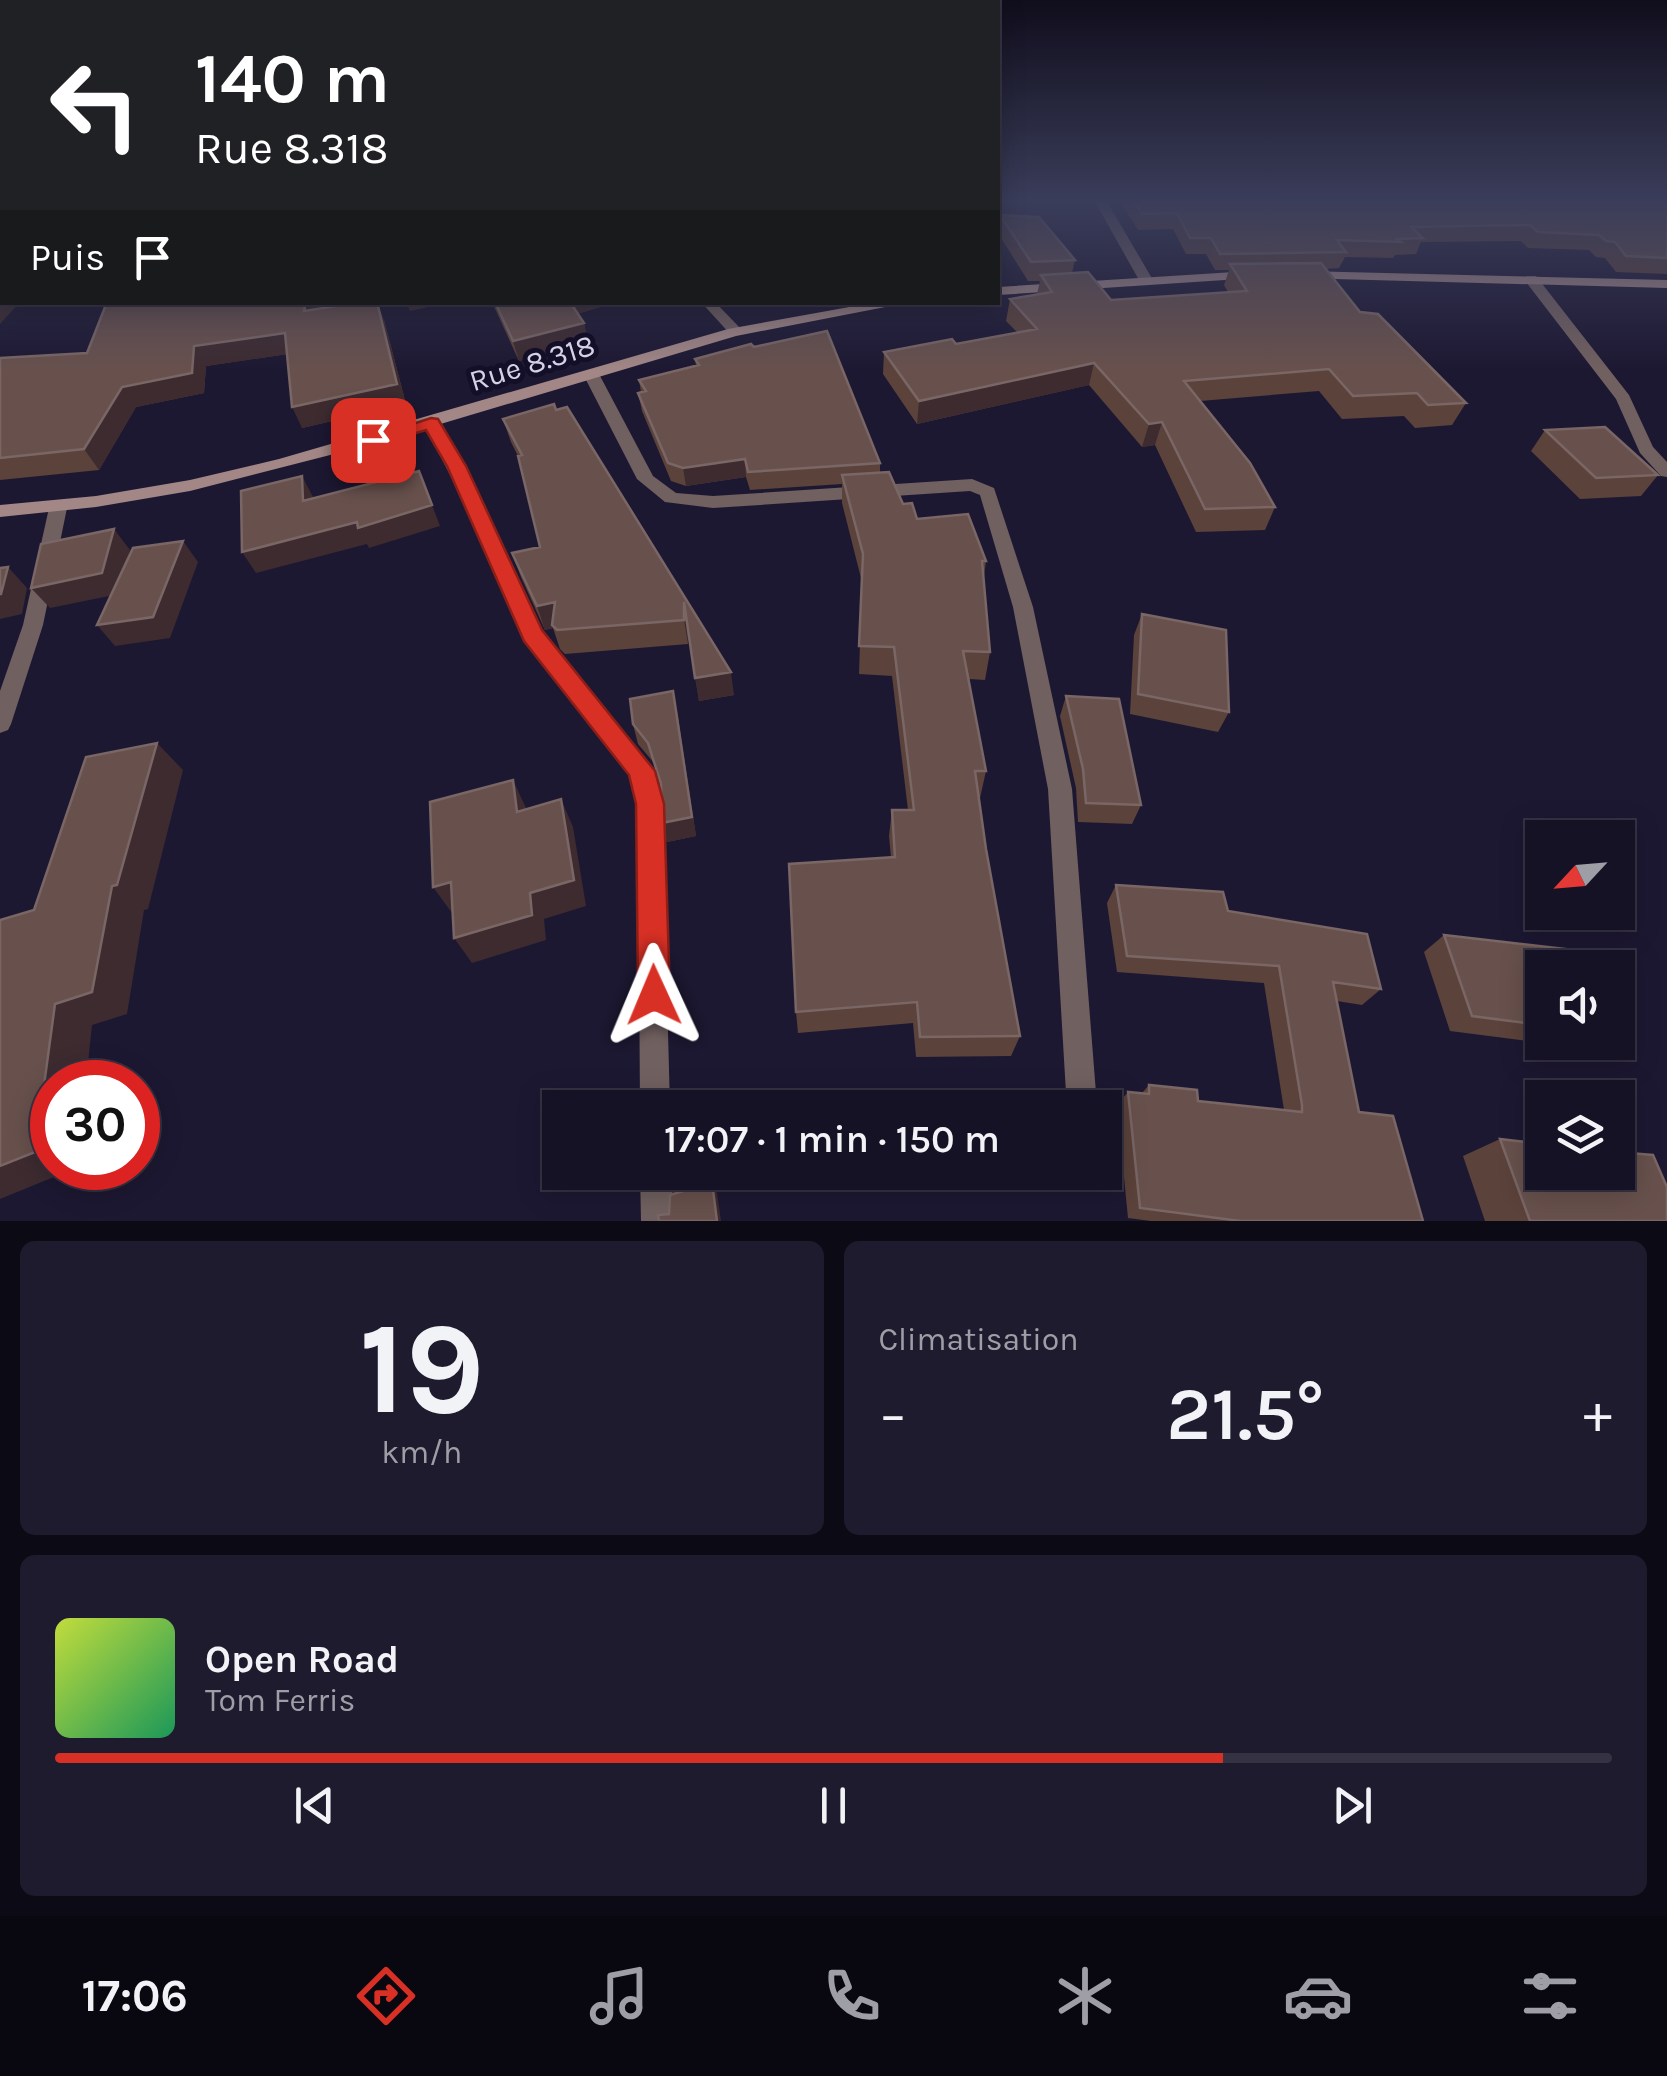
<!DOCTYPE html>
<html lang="fr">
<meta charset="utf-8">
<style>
:root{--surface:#161226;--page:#1f1b2e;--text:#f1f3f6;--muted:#9e9ea7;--line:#353243;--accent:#d93025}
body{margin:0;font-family:Karla,sans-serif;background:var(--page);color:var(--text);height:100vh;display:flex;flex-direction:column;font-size:38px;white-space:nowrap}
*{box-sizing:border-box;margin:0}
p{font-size:32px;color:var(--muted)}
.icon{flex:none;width:55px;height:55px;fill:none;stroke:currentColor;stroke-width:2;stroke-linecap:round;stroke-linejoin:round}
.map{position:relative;height:1221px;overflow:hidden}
.details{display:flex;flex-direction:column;gap:20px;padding:20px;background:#0c0a15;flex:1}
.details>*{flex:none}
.top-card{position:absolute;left:0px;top:0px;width:1000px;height:305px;box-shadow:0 5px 25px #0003,0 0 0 2px var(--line);background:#202124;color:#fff;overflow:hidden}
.needle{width:65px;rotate:244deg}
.controls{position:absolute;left:1525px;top:820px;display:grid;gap:20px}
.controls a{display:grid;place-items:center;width:110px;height:110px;border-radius:0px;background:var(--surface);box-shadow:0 5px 25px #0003,0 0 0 2px var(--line);font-size:50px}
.speed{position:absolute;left:30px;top:1060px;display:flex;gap:20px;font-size:50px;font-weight:700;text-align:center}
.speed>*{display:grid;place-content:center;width:130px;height:130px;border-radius:50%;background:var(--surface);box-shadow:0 5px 25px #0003,0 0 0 2px var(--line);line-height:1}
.speed .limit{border:15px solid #d22;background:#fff;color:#111}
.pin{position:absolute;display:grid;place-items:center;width:85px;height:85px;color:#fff;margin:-42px;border-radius:20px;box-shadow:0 5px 15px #0006}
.me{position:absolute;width:110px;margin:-55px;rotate:359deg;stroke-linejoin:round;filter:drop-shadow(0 0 8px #0008)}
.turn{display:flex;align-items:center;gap:35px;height:210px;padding:0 30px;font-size:45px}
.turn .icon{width:130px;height:130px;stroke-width:2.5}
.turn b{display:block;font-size:70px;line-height:85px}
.then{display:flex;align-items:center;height:95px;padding:0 30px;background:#0003;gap:20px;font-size:38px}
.big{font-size:75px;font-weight:600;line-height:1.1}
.details .widget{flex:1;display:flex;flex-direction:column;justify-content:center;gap:15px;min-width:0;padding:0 35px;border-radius:15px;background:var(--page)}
.details .dial{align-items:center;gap:0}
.dial b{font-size:130px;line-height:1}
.song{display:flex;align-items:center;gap:30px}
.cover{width:120px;height:120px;border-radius:15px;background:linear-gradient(135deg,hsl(70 70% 55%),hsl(150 70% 35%))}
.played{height:10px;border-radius:5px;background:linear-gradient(90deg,var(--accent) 75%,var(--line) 75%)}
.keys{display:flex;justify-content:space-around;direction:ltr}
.heat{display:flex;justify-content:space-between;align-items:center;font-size:55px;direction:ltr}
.details .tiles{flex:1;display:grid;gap:20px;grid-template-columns:1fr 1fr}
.widget:last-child{grid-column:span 2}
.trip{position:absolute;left:542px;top:1090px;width:580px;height:100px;border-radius:0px;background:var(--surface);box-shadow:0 5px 25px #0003,0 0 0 2px var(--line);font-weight:600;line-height:100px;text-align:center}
.tab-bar{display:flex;height:160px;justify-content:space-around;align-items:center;background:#09070f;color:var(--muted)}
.tab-bar .icon{width:70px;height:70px}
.tab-bar .selected{color:var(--accent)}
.tab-bar b{font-size:45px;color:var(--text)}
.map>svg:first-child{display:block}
</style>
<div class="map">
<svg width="1667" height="1221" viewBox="0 0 1667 1221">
<rect width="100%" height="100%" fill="#1d1832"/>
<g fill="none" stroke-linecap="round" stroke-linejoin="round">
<path fill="#716060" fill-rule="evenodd" d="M1094,200H1106L1153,280L1151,283L1139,280Z
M1526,276H1536L1629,395L1653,447L1667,462V477L1661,476L1640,453L1616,399L1526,282Z
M701,302H715L741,329V335H731Z
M591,369L599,374L653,476L676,493L713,496L972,479L994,488L1033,607L1072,789L1096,1093L1092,1104L1080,1108L1070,1104L1066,1093L1048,789L1013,607L980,495L970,491L713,508L665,502L637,479L583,374Z
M431,418L439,423L492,521L541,631L650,764L662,804L670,1108H640L638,804L631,775L526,640L474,521L423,423Z
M58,502L67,508L43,625L11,724L8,730L0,733V691L23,625L49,508Z
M640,1172H672L673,1221H641Z"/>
<path fill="#a28786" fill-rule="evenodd" d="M1250,271L1257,275L1255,278L998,295V287Z
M1304,271L1667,280V288L1299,278V272Z
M877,302H911L736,336L377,443L190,491L96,507L0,517V505L96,496L190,480L279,459L728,329Z"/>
</g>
<path fill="#5b423b" d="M1119,200H1667V274L1616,272L1605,258L1596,257L1589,250L1528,248L1521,241L1421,242L1416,254L1395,255L1393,258L1345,257L1339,268L1325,269L1360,312L1466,403L1452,425L1415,428L1404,416L1342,419L1319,391L1200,401L1275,507L1265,530L1196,532L1155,445L1142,447L1089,385L917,424L883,374L884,352L956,344L1017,332L1006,321L1010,299L1037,294L1040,281H1028L998,233L1000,215L1075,260L1072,273L1111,300L1228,292L1224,285L1229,270H1215L1206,254H1186L1173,229L1138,230Z
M107,302H320L318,309L384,320L406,404L302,428L287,354L206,366L204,393L136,407L99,470L0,480V358L87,353Z
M492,302H616L577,314L584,323L588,343L519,361Z
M695,359L880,463V472L903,504L917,519L986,561L984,577L990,652L985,680L969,679L986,771L980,798H979L986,849L1020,1036L1011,1056L916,1057L913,1023L798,1033L796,1012L891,857L889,836L892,810H908L892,676L859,674L862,582L842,503V484L750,490L746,477L686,486L671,481L642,411L638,393L641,392L639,380L696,366Z
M554,404L734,695L699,701L688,630V644L565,654L560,649L553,628L545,630L521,577L512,553L540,547L519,458L511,442L503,419Z
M1545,430L1658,475L1641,496L1580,499L1531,451Z
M1142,614L1229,712L1218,732L1130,714L1134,635Z
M1066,696L1141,805L1132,824L1078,822L1076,788L1060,716Z
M677,711L696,836L667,842L662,823L661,787L654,763L638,744L633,724Z
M1116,885L1228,911L1381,989L1362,1005L1337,1001L1359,1112L1423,1221H1151L1128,1218L1117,1105L1128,1092L1142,1093L1149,1085L1198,1101L1284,1110L1264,983L1117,972L1107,903Z
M1444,935L1542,968V1042H1605L1592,1049L1450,1031L1424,952Z
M1500,1139L1667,1221H1485L1463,1156Z"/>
<path fill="#3d2b30" d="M2,287V302H20L0,324V290Z
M306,302H320L313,331L304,311Z
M377,302L384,320L406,404L302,428L292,407Z
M406,302H450L410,311Z
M567,302H616L570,316Z
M584,323L588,343L519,361L513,341Z
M285,333L295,353L206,366L204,393L136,407L99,470L84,449L122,387L194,346Z
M1094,363L1089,385L917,424L919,401Z
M1162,422L1155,445L1142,447L1149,424Z
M745,459L746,477L686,486L683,468Z
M419,471L440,526L369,548L367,544L256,573L242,552Z
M302,476L313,497L315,522L303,501Z
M114,529L130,550L119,594L50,608L31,588Z
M183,541L198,562L170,638L115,646L97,625Z
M8,567L27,588L22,614L0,619V594Z
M555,602L563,625L545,630L537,606Z
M684,602L688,626V644L684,620Z
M731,672L734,695L699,701L695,678Z
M673,691L696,836L667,842L662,823Z
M157,743L183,770L148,909L144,910L127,1014L92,1025L86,1082H52V1168H76L0,1199V1166L55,1004L112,886Z
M513,780L526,808L530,839L517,812Z
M561,799L573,827L586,906L544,919L546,940L472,963L454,938L530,893Z
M451,882L469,908L452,913L433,887Z
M712,1182L717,1193L721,1221H717Z"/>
<path fill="#68514d" stroke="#796665" stroke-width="2.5" d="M1133,200H1667V258L1626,256L1615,242L1606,241L1599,235L1538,232L1530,225L1411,227L1423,238L1397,239L1401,242L1337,240L1346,252L1220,254L1211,238H1190L1177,213L1142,214Z
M1000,215L1039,217L1075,260L1031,262Z
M0,239H2V287L0,290Z
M1321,263L1360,312L1378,314L1466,403L1428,405L1417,393L1353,396L1329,369L1184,381L1250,463L1275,507L1205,509L1162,422L1149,424L1094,363L919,401L884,352L952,339L956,344L1037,329L1010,299L1052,292L1041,275L1088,272L1111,300L1247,291L1230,264Z
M107,302H306L304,311L362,302H377L397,384L292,407L285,333L194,346L192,373L122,387L84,449L0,458V358L87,353Z
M495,302H570L584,323L513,341Z
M827,331L880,463L748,472L745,459L683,468L668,463L638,393L646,391L639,380L699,365L695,359L751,344L754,347Z
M554,404L556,410L567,407L731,672L695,678L684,602V620L557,630L552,625L555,602L537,606L512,553L540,547L518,456L522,455L503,419Z
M1605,427L1658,475L1596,478L1545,430Z
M419,471L432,505L358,528L357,522L242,552L241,491L302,476L303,501Z
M889,472L903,504L912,503L917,519L968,514L986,561H982L990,652L963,651L986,771H975L986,849L1020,1036L920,1037L917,1002L796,1012L789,864L895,857L892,810H914L894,647L859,646L863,554L842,475Z
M114,529L102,573L31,588L41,544Z
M183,541L153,617L97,625L133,548Z
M8,567L1,594H0V568Z
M1142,614L1226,630L1229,712L1138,694Z
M673,691L692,817L662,823L661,784L648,743L633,724L630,699Z
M1066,696L1119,699L1141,805L1086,803L1083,769Z
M157,743L117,885L112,886L92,992L55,1004L35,1152L0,1166V920L34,910L86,757Z
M513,780L517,812L561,799L574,880L530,893L532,915L454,938L451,882L433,887L430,802Z
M1116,885L1223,892L1228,911L1367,934L1381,989L1333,982L1359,1112L1393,1116L1423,1221H1240L1140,1208L1128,1092L1149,1094V1085L1197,1090L1198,1101L1302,1112V1105L1279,966L1127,956Z
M1444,935L1582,951L1589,968H1542V1025L1472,1016Z
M1500,1139L1542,1144V1172H1618V1152L1653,1155L1667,1187V1221H1530Z
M712,1182L717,1221H659L658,1215L669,1214L670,1195Z"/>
<linearGradient id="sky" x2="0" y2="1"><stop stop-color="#100d1c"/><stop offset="0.54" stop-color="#3a3d5a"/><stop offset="1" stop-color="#3a3d5a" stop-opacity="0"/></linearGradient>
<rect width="1667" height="371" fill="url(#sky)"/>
<path fill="#d93025" stroke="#8d1f18" stroke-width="2.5" d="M431,418L438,419L466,466L542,630L655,771L664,804L670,995L665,1006L654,1011L643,1006L638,995L636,804L629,775L524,641L447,466L426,430L373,446L363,440Z"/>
<g text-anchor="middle" stroke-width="10" stroke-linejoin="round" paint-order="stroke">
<g font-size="30" fill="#d4d2e4" stroke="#140f28">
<text transform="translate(532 363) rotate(-17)" y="10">Rue 8.318</text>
</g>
</g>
</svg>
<div class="controls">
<a><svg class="needle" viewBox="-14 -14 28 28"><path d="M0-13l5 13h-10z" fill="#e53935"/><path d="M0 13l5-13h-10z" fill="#9e9ea7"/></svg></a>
<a><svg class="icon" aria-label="sound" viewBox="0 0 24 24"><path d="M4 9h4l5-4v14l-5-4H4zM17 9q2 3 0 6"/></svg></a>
<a><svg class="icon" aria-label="layers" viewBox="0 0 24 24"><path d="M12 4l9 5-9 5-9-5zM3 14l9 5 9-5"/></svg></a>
</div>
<div class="speed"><div class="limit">30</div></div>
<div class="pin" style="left:373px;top:440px;background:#d93025"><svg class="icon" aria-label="arrive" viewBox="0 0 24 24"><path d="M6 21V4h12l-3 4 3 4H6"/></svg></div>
<svg class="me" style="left:654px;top:995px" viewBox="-20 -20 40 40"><path d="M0-17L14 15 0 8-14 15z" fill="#d93025" stroke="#fff" stroke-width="4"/></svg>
<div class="trip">17:07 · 1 min · 150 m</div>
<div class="top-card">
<div class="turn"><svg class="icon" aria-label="left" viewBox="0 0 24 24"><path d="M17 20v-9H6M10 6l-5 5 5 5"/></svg><div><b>140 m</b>Rue 8.318</div></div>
<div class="then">Puis<svg class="icon" aria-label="arrive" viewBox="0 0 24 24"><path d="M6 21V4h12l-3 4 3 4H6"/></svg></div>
</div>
</div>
<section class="details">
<div class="tiles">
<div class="widget dial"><b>19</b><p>km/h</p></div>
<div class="widget"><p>Climatisation</p>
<div class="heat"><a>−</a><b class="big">21.5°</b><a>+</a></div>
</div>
<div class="widget">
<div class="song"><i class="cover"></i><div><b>Open Road</b><p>Tom Ferris</p></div></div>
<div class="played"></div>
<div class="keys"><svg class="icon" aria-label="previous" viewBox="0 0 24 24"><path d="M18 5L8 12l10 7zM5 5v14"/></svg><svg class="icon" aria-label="pause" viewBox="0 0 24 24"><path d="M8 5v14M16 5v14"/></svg><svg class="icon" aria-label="next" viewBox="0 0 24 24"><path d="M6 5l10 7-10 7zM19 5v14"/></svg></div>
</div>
</div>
</section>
<nav class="tab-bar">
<b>17:06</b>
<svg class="icon selected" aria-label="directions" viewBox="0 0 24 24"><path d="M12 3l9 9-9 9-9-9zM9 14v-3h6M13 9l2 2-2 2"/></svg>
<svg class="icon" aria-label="music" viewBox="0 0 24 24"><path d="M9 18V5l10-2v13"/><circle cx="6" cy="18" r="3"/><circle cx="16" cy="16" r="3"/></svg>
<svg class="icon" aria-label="phone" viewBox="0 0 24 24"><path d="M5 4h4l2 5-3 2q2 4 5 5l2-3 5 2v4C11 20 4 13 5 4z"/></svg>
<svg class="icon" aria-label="climate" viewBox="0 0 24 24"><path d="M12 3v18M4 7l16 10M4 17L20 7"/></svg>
<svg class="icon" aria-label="car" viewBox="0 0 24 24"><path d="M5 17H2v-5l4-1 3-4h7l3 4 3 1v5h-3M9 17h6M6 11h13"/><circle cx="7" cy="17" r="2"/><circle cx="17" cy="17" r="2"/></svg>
<svg class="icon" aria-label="filters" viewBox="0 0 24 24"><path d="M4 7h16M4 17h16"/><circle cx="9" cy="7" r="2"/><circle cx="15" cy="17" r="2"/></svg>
</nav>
